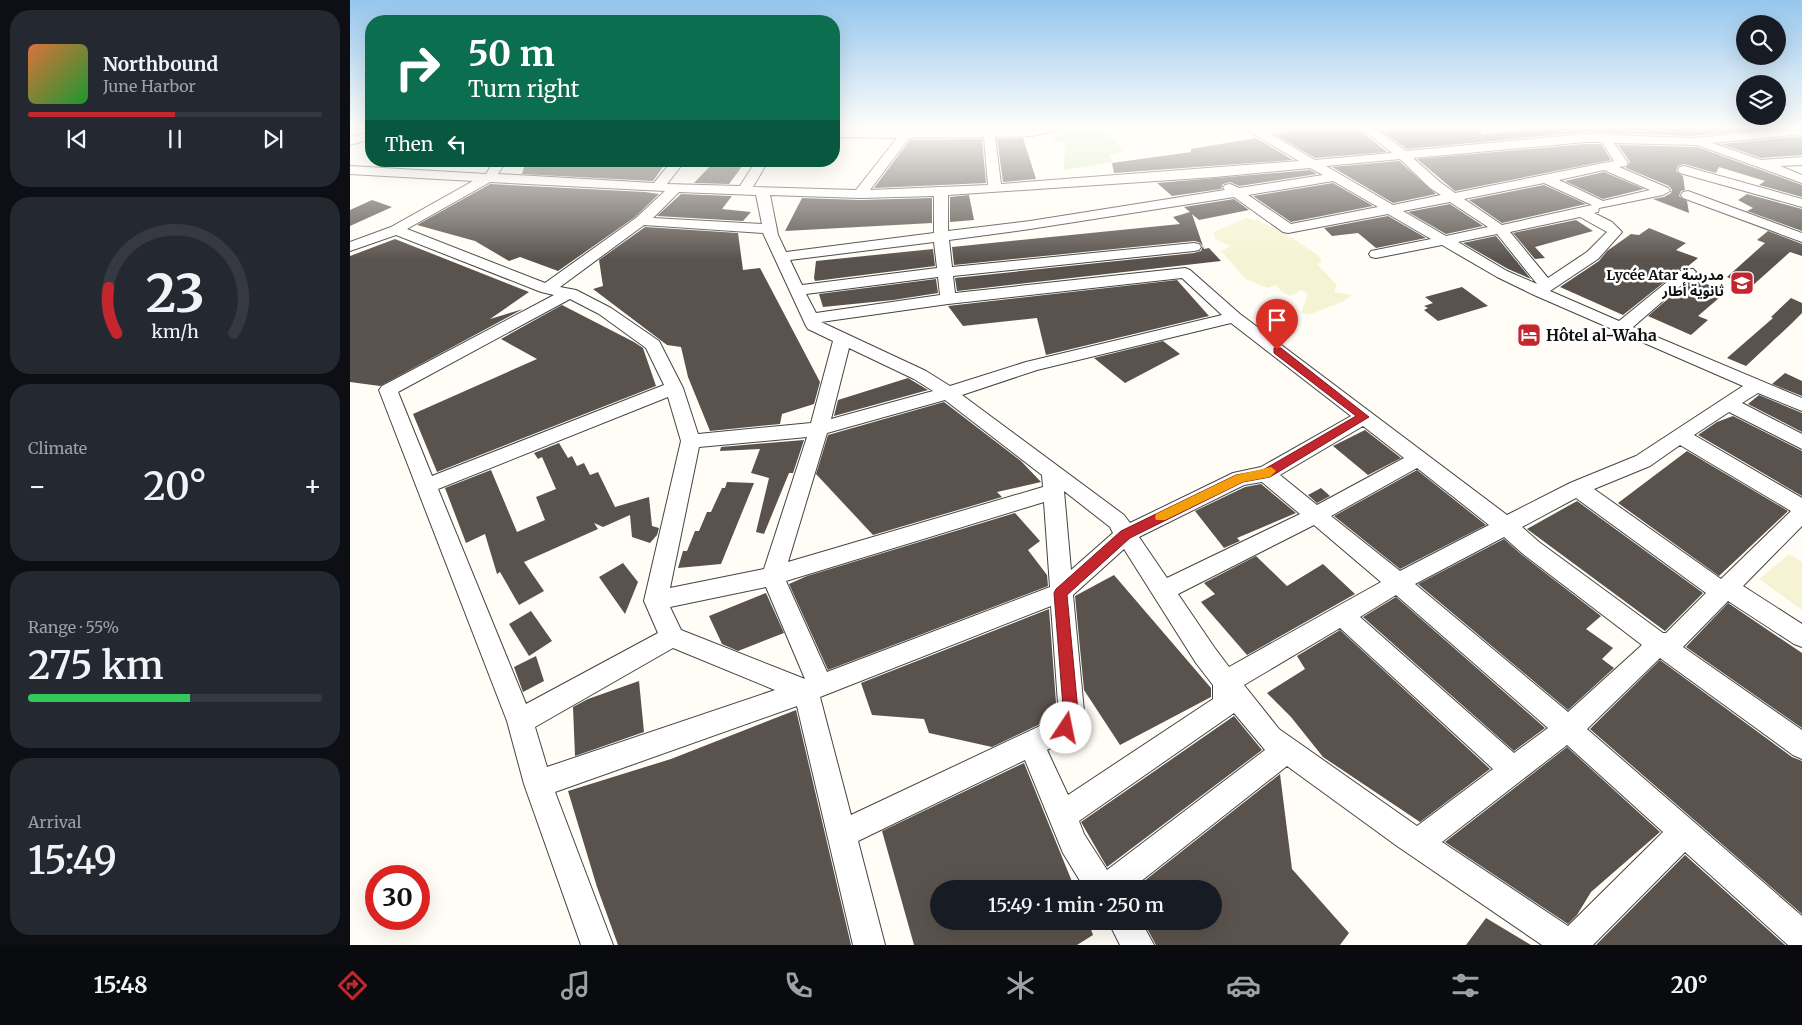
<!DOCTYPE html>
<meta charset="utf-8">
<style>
:root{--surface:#171b24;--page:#242831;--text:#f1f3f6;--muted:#9ea1a6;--line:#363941;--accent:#c4262e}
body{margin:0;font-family:Merriweather,"Noto Sans Arabic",serif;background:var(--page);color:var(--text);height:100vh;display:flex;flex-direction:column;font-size:19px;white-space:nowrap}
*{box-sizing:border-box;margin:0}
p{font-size:16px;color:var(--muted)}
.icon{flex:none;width:28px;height:28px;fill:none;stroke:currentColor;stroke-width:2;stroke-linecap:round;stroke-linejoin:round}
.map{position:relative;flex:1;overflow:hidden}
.drawer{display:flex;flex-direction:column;gap:10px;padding:10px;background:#0d0f14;width:350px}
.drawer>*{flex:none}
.hud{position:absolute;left:15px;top:15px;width:475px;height:152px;border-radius:20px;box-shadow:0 5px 20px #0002;background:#0b6e4f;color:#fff;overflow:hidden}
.tools{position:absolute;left:1386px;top:15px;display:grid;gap:10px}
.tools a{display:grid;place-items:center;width:50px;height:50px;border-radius:50%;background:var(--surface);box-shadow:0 5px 20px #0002;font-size:25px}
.speed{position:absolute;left:15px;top:865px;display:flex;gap:10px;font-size:25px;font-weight:700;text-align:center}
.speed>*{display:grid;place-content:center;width:65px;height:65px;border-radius:50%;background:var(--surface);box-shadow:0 5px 20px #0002;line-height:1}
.speed .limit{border:8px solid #d22;background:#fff;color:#111}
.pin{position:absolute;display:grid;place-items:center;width:42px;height:42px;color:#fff;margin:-51px -21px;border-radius:50% 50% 50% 0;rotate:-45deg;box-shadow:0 0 5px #0007}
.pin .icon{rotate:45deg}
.me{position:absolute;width:55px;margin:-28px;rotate:11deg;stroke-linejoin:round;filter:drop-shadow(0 0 4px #0008)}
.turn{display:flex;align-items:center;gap:18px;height:105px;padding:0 20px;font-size:22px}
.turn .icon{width:65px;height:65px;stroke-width:2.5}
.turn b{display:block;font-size:35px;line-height:42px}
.then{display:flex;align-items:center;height:48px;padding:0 20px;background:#0003;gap:10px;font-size:19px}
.big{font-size:38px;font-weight:600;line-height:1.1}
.drawer .card{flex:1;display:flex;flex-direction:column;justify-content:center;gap:8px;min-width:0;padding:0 18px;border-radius:20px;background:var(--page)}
.drawer .dial{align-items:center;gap:0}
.dial svg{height:130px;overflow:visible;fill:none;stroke:var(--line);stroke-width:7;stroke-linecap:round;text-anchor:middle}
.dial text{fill:var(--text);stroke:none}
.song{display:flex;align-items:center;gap:15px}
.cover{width:60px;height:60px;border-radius:8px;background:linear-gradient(135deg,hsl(20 70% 55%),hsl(130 70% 35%))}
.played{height:5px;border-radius:2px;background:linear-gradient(90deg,var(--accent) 50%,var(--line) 50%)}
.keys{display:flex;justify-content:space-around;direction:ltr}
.heat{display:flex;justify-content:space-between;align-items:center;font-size:28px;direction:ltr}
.charge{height:8px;border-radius:4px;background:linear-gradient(90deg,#34c759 55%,var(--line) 0)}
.trip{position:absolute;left:580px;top:880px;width:292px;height:50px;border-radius:25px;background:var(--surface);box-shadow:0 5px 20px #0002;font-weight:600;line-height:50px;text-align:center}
.dock{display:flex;height:80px;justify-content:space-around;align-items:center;background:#090b0e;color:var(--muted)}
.dock .icon{width:35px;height:35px}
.dock .on{color:var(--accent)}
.dock b{font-size:22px;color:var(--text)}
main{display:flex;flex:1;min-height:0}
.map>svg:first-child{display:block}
</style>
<main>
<section class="drawer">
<div class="card">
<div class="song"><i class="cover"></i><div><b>Northbound</b><p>June Harbor</p></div></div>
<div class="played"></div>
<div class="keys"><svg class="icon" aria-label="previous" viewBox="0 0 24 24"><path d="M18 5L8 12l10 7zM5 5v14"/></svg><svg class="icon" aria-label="pause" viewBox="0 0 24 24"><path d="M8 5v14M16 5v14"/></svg><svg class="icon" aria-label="next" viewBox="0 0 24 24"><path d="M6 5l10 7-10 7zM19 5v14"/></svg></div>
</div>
<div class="card dial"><svg viewBox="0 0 100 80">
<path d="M14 69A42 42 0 1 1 86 69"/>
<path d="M14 69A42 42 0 0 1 9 41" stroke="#c4262e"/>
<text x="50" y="56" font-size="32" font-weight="700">23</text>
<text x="50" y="72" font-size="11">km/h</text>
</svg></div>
<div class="card"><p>Climate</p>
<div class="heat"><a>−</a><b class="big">20°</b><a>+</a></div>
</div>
<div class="card"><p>Range · 55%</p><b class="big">275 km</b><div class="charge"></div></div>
<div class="card"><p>Arrival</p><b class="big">15:49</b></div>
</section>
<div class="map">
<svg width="1452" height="945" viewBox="0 0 1452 945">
<rect width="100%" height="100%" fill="#fffdf5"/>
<path fill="#f6f3d4" d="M896,218L909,221L941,237L969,256L972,262L967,264L987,285L984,292L1002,295L994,301L961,314L951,313L958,294L951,290L940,296L932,292L926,285L917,288L896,279L871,251L881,246L865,239L864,232Z
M1439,554L1452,562V610L1409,579Z"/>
<path fill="#d5ebbd" d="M731,130L757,132L773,151L759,155L763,162L714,170L715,142H706L702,137Z"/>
<path fill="#5a524d" d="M944,128H1007L1037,152L965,158L925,135L940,132Z
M1057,128H1131V134L1200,128H1436L1342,136L1235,132L1057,149L1031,131Z
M1452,136V155L1411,158L1371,144Z
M673,138L686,179L653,182L647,139Z
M906,138L943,160L764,173L762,163L841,152V149Z
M632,139L636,183L524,188L560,140Z
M1235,144H1251L1261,160L1105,191L1067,159Z
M1268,145L1347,147L1452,185V197L1409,185L1415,181L1369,167L1366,173L1334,164L1328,166L1326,171L1333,176L1335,190L1331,191L1329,196L1337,201L1339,213L1303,199L1314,197L1321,193L1322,190L1319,186L1276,168L1280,162Z
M176,161H317L303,181L172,174Z
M365,161H396L379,184L344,183Z
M1049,161L1086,194L1043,203L982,167Z
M960,170L967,174L889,186L880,182L873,184L871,189L822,196L807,183Z
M1254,172L1294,189L1253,199L1215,181Z
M983,183L1023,206L941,222L903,196Z
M140,184L295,192L309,194L285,217L208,271L170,257L159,261L125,241L67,225Z
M1194,185L1236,204L1152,223L1119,200Z
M331,194L382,196L372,209L401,212L393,221L307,216Z
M1397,194L1452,209V231L1397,211L1403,208L1388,200Z
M619,195L624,220L600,222V197Z
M452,198L510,200L582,198V223L435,231Z
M884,199L899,210L849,220L842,214L854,249L859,248L871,261L607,291L605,278L844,253L851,251L853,246L849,242L844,241L604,265L602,247L830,224L823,217L840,212L834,207Z
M22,200L42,207L0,226V210Z
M1100,204L1133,226L1096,234L1058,212Z
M1038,216L1076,238L1026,248L1008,233L982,236L974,228Z
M1226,220L1243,231L1185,247L1195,258L1185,259L1163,233Z
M295,227L388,233L393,270L410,268L470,382L464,404L432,414L430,424L360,431L338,377L331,347L317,345L243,289L253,286L249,260Z
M1299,228L1336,243L1326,250L1348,258L1337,267L1332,268L1273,315L1210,287L1249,261L1257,251L1281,234L1289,235Z
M1418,231L1452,244V256L1440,252L1401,287L1377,277L1415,243L1407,240Z
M1146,236L1181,279L1158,269L1113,243Z
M45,239L179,292L140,319L173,309L30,386L0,382V256Z
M583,249L585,266L465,281L464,278L466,261Z
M1342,278L1376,292L1348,316L1358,320L1341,335L1298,316Z
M586,279L588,293L543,300L473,307L469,294Z
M827,280L859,316L696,355L687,318L613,326L598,306Z
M1112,287L1138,306L1088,321L1074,310L1078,308L1074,306L1083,303L1075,297Z
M1441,298L1452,303V313L1440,325L1396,366L1377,358L1423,318L1421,317Z
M212,305L284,342L293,348L306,386L87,472L63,414L187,359L151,339Z
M813,341L830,354L775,383L744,358Z
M1435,373L1452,381V396L1422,384Z
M558,378L578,390L484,416L488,400Z
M1409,395L1452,413V432L1398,404Z
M594,402L671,461L691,482L647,492L652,497L523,535L466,474L478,435Z
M1383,416L1452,451V496L1348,435L1367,422Z
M1015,430L1051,458L1018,475L983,446Z
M454,440L443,473H439L414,534L406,532L419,478L401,473L410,449L370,451L371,447Z
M209,443L218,458L222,456L227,466L234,463L240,475L248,472L265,507L299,497L302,526L309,528L307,535L300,543L282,537L280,515L253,527L244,523L248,529L174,562L194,591L169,605L150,572L147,574L135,534L116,543L95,488L141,470L167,532L195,520L186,497L206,489L192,457L188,459L184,453Z
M1337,451L1438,511L1369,576L1268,503Z
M1067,470L1136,525L1050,569L984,516Z
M377,482L404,483L371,564L328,568L333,551H337L345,531H349L357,512H361L372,488H375Z
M911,484L946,513L887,538L890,541L874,548L845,511L895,487Z
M971,488L980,496L967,503L958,495Z
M1227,501L1353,593L1315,631L1177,529Z
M665,513L690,541L678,550L697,575L698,586L478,670L439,584L457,576Z
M1154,539L1172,555L1251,616L1236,629L1263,648L1252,659L1264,668L1218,710L1068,584Z
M906,556L937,586L973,564L1005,594L897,655L851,602L865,594L854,583Z
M273,563L288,582L275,614L249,577Z
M764,575L861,688V697L770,745L734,690L725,596Z
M416,593L434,633L388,651L372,644L359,616Z
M1046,597L1195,728L1164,751L1013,617Z
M1378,603L1452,653V728L1336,647Z
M699,609L707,716L642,747L579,733L574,719L522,715L511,683Z
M181,611L202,641L179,656L159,624Z
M990,630L1140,769L1070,822L973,757L941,717L917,693L955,669L947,656Z
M186,656L194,681L173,692L164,667Z
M1310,660L1442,757L1452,761V914L1240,729Z
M289,681L294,732L225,756L223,707L238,699Z
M446,710L501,945H268L247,887L218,791L321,759Z
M884,716L912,750L757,867L731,822Z
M1217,747L1310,832L1241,892L1227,915L1218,924L1095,842Z
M674,763L725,889H589V921H738L743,935L727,945H564L532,831Z
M930,774L942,869L999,933L990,945H806L793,921H864V889H784Z
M1335,855L1435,945H1246Z
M1136,918L1181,945H1116Z"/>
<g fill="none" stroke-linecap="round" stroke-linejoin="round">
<g stroke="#444" stroke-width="2">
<path id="minor" d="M554,128H566L564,131L711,128L709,130L682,136L645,137L651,184L949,161L897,130L895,128H942L940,130L920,134L965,160L1042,153L1011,128H1024L1056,151L1235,134L1342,138L1452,128V134L1362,143L1411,160L1452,157V165L1430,166L1452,175V183L1347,145L1264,143L1278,163L1276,166L1269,167L1318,188L1320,191L1313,195L1249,208L1248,212L1244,213L1262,222L1272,232L1248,259L1200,291L1269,321L1333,269H1343L1346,272L1343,275L1283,327L1452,398V411L1408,393L1392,403L1452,434V449L1379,412L1344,435L1452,498V526L1393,586L1452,624V647L1444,644L1378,601L1333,647L1452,730V759L1443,755L1310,658L1237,729L1452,916V945H1438L1335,852L1243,945H1192L1047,846L937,766L781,889H735L713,853L675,760L508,841L535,945H503L447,706L205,792L263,945H231L174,784L157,721L29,390L32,386L204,295L191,292L46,235L0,251V242L41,227L123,181L0,174V166L136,174L144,161H156L148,174L304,183L322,161H335L317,184L390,186L406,161H418L403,187L506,190L547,138L484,137V130L552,131ZM634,137L638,185L520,190L559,138ZM1235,142H1252L1264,161L1105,193L1090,182L1063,158ZM1050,159L1080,188L1091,195L1043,205L976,166ZM960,168L973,175L889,188L880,184L875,185L873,188L875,190L680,221L598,231V195L865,177ZM1254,170L1300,190L1253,201L1209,180ZM983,181L1028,207L941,224L898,195ZM140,182L315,191L286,218L195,283L57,229ZM1194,183L1242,205L1152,225L1114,199ZM329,192L406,195L412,224L303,218ZM420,195L510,198L584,196V233L436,252L428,235ZM884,197L933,232L938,233L1038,214L1081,239L1021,251L1019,254L1021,257L1026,258L1092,245L1147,277L1184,295L1393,386L1286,456L1220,483L1157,515L890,314L840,270L835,268L605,293L603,276L844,251L849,250L851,247L849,244L844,243L602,267L599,240L680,229ZM1100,202L1138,227L1096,236L1053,211ZM1230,217L1257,232L1237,252L1198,278L1160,232ZM294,225L413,233L456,326L458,329L483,341L461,423L348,434L333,388L309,341L261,308L226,290L210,287ZM1147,234L1187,284L1157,271L1108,242ZM584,242L587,268L452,285L440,260ZM588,277L590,295L466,313L456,294ZM832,278L872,315L676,362L600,386L576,371L471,322L598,304ZM220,299L249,314L296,348L314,385L82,476L48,392ZM881,323L1001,416L911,467L883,473L780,523L774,515L612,395L687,370ZM499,348L564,379L583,391L481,419ZM318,397L331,441L294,601L308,633L176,704L88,489ZM595,400L692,475L693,487L438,562L477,433ZM1013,426L1054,458L967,505L930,475ZM457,437L414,569L320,588L349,447ZM1330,445L1441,511L1371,579L1244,489L1300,466ZM1067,468L1139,525L1050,571L981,516ZM912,482L950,514L817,578L789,537L894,485ZM714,491L760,527L763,533L721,570ZM1226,498L1356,593L1316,633H1313L1189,542L1172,527ZM694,502L700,587L477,672L436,581ZM964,525L1031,582L879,667L864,647L828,594ZM1154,537L1173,554L1292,645L1218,712L1065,584ZM774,549L846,663L863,685V699L718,795L697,750C713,742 728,739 735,722L723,595ZM416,587L455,679L331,630L320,607ZM1046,595L1198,728L1164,753L1010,617ZM701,606L709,717L501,815L470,697ZM990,628L1143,769L1067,826L929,729L894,685ZM323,648L425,690L197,767L185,727ZM884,713L915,750L757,870L734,834L729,821ZM1217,745L1313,832L1218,926L1092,842Z
M21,132V139L0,145V137Z
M1334,166L1452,199V207L1330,173L1328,170L1330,167Z
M1338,191L1452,233V242L1333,198L1331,195L1333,192Z
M758,921H791L804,945H770Z"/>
</g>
<use href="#minor" fill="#fff" fill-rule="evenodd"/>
</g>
<linearGradient id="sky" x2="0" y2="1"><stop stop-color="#95c6ee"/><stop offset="0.49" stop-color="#fffefa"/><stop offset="1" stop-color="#fffefa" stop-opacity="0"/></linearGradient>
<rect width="1452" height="260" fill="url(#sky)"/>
<path fill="#c4262e" stroke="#7f191e" d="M924,348H931L1019,417L920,477L893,482L780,538L717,595L729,722L721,733L716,735L711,733L709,728L714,719L704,593L706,589L771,531L886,475L913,470L1006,416L924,353Z"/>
<path fill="#f59e0b" d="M921,467L926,471L920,477L893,482L815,520H806L805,517L806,514L886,475Z"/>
<defs>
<g id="school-square" transform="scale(1.25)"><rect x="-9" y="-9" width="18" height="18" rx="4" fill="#c4262e" stroke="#fff"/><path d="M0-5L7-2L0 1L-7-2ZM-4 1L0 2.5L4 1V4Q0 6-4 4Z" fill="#fff"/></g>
<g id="hotel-square" transform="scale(1.25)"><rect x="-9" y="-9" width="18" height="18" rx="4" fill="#c4262e" stroke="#fff"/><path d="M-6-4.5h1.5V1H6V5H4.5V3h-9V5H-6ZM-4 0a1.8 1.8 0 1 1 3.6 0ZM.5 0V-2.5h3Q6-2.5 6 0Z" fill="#fff"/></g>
</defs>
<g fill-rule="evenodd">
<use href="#school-square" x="1392" y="283"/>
<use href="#hotel-square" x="1179" y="335"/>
</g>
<g text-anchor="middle" stroke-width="5" stroke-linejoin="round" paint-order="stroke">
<g font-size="14" font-weight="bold" fill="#111" stroke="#fff" text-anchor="end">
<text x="1374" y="280">Lycée Atar مدرسة<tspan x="1374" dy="16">ثانوية أطار</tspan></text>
</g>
<g font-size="16" font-weight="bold" fill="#111" stroke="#fff" text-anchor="start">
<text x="1196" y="341">Hôtel al-Waha</text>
</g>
</g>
</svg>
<div class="tools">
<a><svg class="icon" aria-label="search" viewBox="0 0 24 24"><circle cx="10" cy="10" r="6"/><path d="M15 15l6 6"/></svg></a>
<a><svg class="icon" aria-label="layers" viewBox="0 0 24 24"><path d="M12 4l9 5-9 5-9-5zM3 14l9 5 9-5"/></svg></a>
</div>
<div class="speed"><div class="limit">30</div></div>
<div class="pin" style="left:927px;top:350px;background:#d93025"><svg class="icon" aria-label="arrive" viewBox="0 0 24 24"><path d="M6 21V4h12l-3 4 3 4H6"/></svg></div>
<svg class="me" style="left:716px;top:728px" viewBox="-20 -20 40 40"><circle r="19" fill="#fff"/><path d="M0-13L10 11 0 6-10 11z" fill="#c4262e"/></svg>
<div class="trip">15:49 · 1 min · 250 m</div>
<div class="hud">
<div class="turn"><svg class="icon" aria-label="right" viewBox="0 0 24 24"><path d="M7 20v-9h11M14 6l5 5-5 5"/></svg><div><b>50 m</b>Turn right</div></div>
<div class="then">Then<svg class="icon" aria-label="left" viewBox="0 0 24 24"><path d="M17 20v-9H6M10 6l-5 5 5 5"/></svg></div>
</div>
</div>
</main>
<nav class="dock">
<b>15:48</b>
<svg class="icon on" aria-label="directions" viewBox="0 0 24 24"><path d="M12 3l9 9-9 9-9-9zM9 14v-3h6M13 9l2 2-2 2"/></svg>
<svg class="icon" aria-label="music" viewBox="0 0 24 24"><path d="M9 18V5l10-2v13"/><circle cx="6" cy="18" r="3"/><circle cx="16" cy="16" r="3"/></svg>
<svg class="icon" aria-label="phone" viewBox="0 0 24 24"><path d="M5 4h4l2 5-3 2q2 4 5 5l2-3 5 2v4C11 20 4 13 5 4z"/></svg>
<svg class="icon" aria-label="climate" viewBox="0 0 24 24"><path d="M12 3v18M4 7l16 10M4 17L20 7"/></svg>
<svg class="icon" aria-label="car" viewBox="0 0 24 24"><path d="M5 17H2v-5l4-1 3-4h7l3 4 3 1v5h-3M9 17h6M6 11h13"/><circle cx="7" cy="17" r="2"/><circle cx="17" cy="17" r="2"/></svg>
<svg class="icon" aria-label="filters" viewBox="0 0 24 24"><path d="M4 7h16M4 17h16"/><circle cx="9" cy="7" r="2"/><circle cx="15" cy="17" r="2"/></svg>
<b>20°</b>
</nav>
